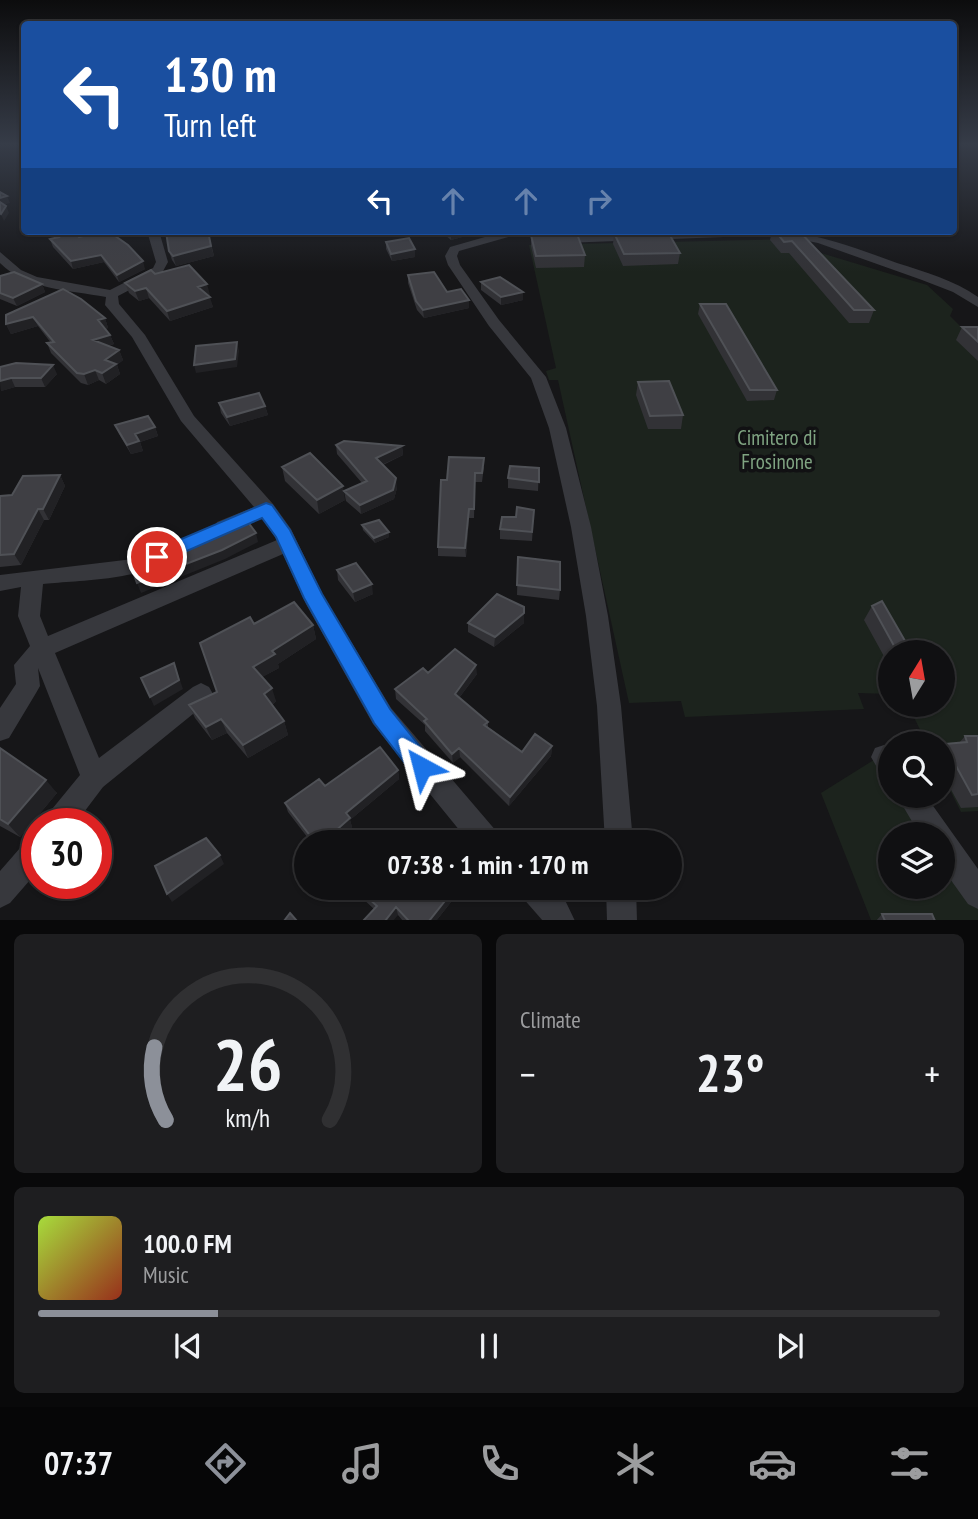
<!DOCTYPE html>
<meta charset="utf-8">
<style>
:root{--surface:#101012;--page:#1e1e20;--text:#f1f3f6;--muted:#9c9d9f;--line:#303032;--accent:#8c9099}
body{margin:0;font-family:"PT Sans Narrow",sans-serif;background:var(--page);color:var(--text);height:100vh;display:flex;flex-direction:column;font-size:26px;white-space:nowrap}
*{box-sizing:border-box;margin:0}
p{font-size:23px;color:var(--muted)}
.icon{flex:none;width:38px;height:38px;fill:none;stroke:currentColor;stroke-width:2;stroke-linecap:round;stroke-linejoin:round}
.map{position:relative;height:920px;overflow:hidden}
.side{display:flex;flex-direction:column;gap:14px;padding:14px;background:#09090a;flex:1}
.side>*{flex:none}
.guide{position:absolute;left:21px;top:21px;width:936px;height:214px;border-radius:7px;box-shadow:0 2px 5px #0004,0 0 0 2px var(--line);background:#1a4fa0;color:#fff;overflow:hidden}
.needle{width:46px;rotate:11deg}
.controls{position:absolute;left:878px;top:640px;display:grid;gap:14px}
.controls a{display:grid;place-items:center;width:77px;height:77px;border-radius:50%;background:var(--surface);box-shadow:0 2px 5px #0004,0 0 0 2px var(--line);font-size:35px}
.speed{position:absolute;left:21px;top:808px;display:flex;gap:14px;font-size:35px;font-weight:700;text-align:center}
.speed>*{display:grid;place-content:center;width:91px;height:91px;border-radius:50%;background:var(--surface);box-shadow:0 2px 5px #0004,0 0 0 2px var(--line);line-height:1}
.speed .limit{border:10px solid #d22;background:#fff;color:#111}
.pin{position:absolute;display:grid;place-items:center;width:60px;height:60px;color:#fff;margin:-30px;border:4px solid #fff;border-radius:50%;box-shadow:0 2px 7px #0007}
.me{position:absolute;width:77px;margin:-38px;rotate:322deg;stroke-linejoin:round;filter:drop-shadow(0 0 5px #0008)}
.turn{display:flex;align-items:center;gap:24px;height:147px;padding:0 28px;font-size:32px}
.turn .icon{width:91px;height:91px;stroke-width:2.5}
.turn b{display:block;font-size:49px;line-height:60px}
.lanes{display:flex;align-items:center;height:66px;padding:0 28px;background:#0003;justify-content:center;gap:35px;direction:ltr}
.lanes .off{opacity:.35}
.big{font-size:52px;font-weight:700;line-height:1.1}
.side .tile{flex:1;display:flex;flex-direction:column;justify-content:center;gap:10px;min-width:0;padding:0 24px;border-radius:10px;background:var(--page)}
.side .dial{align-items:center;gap:0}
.dial svg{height:182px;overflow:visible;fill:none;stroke:var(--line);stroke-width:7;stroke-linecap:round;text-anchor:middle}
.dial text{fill:var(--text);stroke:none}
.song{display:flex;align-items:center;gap:21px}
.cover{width:84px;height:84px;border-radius:10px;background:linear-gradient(135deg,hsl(80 70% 55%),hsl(10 70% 35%))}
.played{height:7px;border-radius:4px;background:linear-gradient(90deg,var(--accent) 20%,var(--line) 20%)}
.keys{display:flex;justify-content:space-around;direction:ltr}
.heat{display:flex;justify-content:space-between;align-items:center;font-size:38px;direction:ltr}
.side .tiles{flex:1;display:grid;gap:14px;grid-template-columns:1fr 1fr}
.tile:last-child{grid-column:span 2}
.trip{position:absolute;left:294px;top:830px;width:388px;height:70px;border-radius:35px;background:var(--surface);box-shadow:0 2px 5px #0004,0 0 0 2px var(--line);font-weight:700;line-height:70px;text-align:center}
.tabs{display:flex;height:112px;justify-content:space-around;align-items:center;background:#060607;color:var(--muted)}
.tabs .icon{width:49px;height:49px}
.tabs .selected{color:var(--accent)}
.tabs b{font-size:32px;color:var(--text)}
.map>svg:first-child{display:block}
</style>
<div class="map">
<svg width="978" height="921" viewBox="0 0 978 921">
<rect width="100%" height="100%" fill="#161618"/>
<path fill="#1c231d" d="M796,239L811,250L927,285L953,309L950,316L972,338H978V811L961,812L943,776V744H927L908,705H943V653H891V694L858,693L864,709L685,717L681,701L629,703L558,380H549L546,371L556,368L529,245Z
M877,758L891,778V796H904L930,835H891V887H943V853L978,904V920H871L821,793Z"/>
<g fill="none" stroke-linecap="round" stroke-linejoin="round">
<path fill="#37383d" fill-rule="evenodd" d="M147,231H159L168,262L162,273L118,296L119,304L145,335L194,416L273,504L291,529L323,595L391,708L497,832L501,842H469L373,724L306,604L283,554L55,653L99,758L193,687L201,683L209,687L213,694L209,701L103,787L75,824H44L48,814L80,775L38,668L40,686L36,693L9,738L0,741V708L16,684L14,665L30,646L18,616L21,587L0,591V575L133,559L154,551L161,553L164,558C152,580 68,581 43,584L40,616L48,636L277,540L262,518L231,532H217L214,527L217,522L254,507L181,421L132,337L105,305L106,297C69,290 27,290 0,263V252L21,270L37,277L110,290L153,268L156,262Z
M506,231H535L563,237L791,231C828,238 862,250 897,263C925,272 954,280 978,297V307L953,292L922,280L818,243L779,235L563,243L519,234L459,251L457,256L460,265L499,320L546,377L566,428L591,527L608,616L621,706L633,842H605L597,706L586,616L571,527L549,428L531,378L489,326L448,265L445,256L450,247Z
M884,745L891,747V779L882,776L871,757L875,748Z
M897,796H926L978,869V909L968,904L943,869V835H920Z
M37,836V872L10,903L0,908V871L27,840Z
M517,887H553L564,898L575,921H543L522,897Z
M606,887H636L637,921H607Z"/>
</g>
<path fill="#323236" d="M54,231H75L79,237L109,231L145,269L119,282L104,262L73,269L53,247L50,239L57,238Z
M208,231L214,256L176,266L172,260L169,251Z
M440,231H477V233L451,240Z
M772,231H799L874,310L869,323H849L789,253H781L770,240Z
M614,233L680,253L678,264L623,266L613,244Z
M531,235L585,255L584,267L536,268L531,246Z
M386,242L415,257L392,261L386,249Z
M155,274L210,295H208L213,307L170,321L149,298L139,301L129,293L125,283Z
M408,275L447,292L469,308L424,318L417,310L408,283Z
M0,276L42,284L45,292L17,306L0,299Z
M481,282L523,292V300L501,305L481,290Z
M700,304L777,390L774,400L747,401L698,314Z
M6,315L105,318L108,328L105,329L110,335L114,344L108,346L119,350L123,360L117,365L120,374L106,384L99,380L88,385L81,383L51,353L47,343H51L38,326L11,334L6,324Z
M962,327H978V361L956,340Z
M0,367L57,374L45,387H15L1,391Z
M638,382L683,415L681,429H648L636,395Z
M219,403L265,406L268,415L230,426L221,413Z
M115,425L155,427L158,436L140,442L143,451L131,454L119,434Z
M336,445L402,446L403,455L383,465L397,488L394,499L361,514L346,501L344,491L362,483L337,454Z
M282,467L345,500L319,514L285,481Z
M484,467L482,482H475L474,518H469L466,557L438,556V547L447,480Z
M539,468L538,491L508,488V478Z
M60,475L65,486L49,520H44L21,565L0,567V496L12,495Z
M534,510L532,541L500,539V529Z
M362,525L389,532V537L375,543L363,530Z
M518,557L560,590L559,600L517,595Z
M337,570L373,594L355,602L338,580Z
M872,606L912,653H891V669L864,620Z
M468,623H524L494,647L468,632Z
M254,624L313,625L316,639L278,664L279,668L262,677L276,701L272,705L284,721L288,735L248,758L227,733L212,740L195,718L189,705L217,692Z
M428,673L477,674L459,698L488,722V727L522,752L552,746L551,756L509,806L460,757L453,763L425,731V725L396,699L395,689Z
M965,736H978V807L961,808L943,775V746L944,744L959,743Z
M0,748L57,793L20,837L0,826Z
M398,770L399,779L350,820L352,827L336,842H311L288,812L285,803L325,786Z
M350,887H463L436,921H403L398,915L374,909Z
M882,914L935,921H876Z"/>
<path fill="#212124" d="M7,196L10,203L0,206V198Z
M6,206L9,213L4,221L1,214Z
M455,231H477V233L451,240V232Z
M211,246L214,256L176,266L173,256Z
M415,249V257L392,261L391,254Z
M101,255L104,262L73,269L71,261Z
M143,261L145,269L119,282L117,275Z
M42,284L45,292L17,306L13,298Z
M207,284L210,295L201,297L198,287Z
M146,288L149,298L139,301L135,291Z
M523,292V300L501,305V297Z
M210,297L213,307L170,321L167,311Z
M469,300V308L424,318L423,310Z
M33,317L38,326L11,334L6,324Z
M105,318L108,328L101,330L98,320Z
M110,335L114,344L97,349L93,340Z
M237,342L239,351L237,367L196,373L194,365Z
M119,350L123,360L117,365L120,374L106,384L102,373L105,360Z
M53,365L57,374L45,387L41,378Z
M95,370L99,380L88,385L84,374Z
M11,378L15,387L1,391L0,381Z
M265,406L268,415L230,426L227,417Z
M155,427L158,436L140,442L143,451L131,454L127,445L135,434Z
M402,446L403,455L377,467L376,458Z
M60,475L65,486L49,520L43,509Z
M396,478L397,488L394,499L361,514L360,505Z
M343,486L345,500L319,514L317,500Z
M38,509L44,520L21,565L14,554Z
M469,509V518L466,557L465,548Z
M389,532V537L375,543L374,538Z
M256,533L258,542L225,559L141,593L137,583Z
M372,584L373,594L355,602L353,592Z
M524,613V623L494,647L495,637Z
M313,625L316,639L278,664L279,668L257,680L253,667L272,651Z
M174,663L183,689L154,706L150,697Z
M476,665L477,674L455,703V694Z
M272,688L276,701L269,707L264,694Z
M221,719L227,733L212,740L206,727Z
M284,721L288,735L248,758L243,745Z
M552,746L551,756L509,806L510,797Z
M459,748L460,757L453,763L452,754Z
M398,770L399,779L350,820L352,827L336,842H323L346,813Z
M46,780L57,793L20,837L8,824Z
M220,855L224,864L172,902L167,894Z
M456,887H463L436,921H429Z
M396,907L398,915L393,921H385Z"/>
<path fill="#3f3f44" stroke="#4f5156" stroke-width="2" d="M0,192L7,196L0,198Z
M0,202L6,206L1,214L0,213Z
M55,231H75L79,237L103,231H108L128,245L143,261L117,275L101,255L71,261L50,239L59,237Z
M167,231H208L211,246L173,256L169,251L166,232Z
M775,231H799L874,310H854L792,241L784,242Z
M668,232L680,253L624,254L614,233Z
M577,234L585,255L536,256L531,235Z
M409,238L415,249L391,254L386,242Z
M189,265L207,284L198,287L210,297L167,311L146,288L135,291L125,283L151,270L155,274Z
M14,272L42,284L13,298L0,293V276Z
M434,272L447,292L461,289L469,300L423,310L416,301L408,275Z
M500,277L523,292L501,297L481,282Z
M63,289L81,299L105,318L98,320L110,335L93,340L119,350L105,360L116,364L102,373L95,370L84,374L77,373L47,343L54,342L33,317L6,324V315Z
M700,304H726L777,390H750Z
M962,327H978V342Z
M237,342L235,359L194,365L196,346Z
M16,363L53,365L41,378H11L0,381V367Z
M669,381L683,415L650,416L638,382Z
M259,393L265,406L227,417L219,403Z
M148,416L155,427L135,434L139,441L127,445L115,425Z
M344,441L402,446L376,458L396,478L393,490L360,505L344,491L367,481L336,445Z
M310,453L343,486L317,500L282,467Z
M449,457L484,458L482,473H475L474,509H469L465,548L438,547L441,480H447Z
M510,466L539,468V482L508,478Z
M60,475L43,509H38L14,554L0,555V496L12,495L23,476Z
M517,507L534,510L532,532L500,529L502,517H516Z
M245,518L256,533L222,550L137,583L131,567Z
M379,520L389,532L374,538L362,525Z
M518,557L560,562V590L517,585Z
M356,563L372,584L353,592L337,570Z
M497,594L524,607V613L495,637L468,623Z
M882,601L912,653H898L872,606Z
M294,602L313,625L272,651L275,654L253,667L272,688L264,694L284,721L243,745L221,719L206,727L189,705L217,692L200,643L250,617L254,624Z
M455,649L476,665L455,694L488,722L484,725L522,752L535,734L552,746L510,797L459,748L452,754L424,721L427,719L395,689L423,668L428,673Z
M174,663L179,680L150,697L141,678Z
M965,736H978V794L972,795L944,744L967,742Z
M380,747L398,770L346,813L350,818L323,842H315L285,803L319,779L325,786Z
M0,748L46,780L8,824L0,819Z
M206,838L220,855L167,894L155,866Z
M356,887H456L429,921H409L396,907L385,921H363L377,906Z
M290,913L297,921H284Z
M882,914H932L935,921H885Z"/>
<linearGradient id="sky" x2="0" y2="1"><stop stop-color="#0c0c0d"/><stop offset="0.53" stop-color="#363c48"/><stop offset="1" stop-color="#363c48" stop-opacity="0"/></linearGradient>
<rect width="978" height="272" fill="url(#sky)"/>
<path fill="#1a73e8" stroke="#114b97" stroke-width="2" d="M266,503L272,505L290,530L322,594L390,709L430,759L434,767L430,775L422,778L414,775L374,723L304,598L276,537L262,518L164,561H151L148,557L151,552Z"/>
<g text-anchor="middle" stroke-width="7" stroke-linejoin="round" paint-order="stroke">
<g font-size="21" fill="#7fa381" stroke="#111113">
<text x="777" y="445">Cimitero di<tspan x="777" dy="24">Frosinone</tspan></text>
</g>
</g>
</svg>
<div class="controls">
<a><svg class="needle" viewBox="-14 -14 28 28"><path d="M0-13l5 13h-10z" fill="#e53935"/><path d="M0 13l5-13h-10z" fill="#9c9d9f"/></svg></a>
<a><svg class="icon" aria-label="search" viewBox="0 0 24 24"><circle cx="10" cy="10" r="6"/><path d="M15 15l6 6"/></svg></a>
<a><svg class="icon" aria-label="layers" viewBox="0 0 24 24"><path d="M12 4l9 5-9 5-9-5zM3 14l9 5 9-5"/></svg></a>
</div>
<div class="speed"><div class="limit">30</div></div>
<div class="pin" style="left:157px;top:557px;background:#d93025"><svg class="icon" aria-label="arrive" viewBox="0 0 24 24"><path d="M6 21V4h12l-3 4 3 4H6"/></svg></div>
<svg class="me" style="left:422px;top:767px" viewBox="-20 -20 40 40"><path d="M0-17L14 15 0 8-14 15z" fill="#1a73e8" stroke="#fff" stroke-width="4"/></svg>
<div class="trip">07:38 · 1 min · 170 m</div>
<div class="guide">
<div class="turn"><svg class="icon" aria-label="left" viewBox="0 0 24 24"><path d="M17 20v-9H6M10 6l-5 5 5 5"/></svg><div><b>130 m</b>Turn left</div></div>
<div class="lanes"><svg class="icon" aria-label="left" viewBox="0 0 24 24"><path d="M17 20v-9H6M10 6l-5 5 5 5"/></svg><svg class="icon off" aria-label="ahead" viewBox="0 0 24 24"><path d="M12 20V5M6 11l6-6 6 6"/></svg><svg class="icon off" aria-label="ahead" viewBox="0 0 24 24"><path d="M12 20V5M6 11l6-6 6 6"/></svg><svg class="icon off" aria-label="right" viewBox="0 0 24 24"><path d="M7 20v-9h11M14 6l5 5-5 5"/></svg></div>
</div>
</div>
<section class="side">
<div class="tiles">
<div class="tile dial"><svg viewBox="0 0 100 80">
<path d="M14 69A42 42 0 1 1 86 69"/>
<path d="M14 69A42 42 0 0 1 9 37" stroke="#8c9099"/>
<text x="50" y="56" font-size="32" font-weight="700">26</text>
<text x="50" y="72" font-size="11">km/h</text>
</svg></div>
<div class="tile"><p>Climate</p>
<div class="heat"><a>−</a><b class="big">23°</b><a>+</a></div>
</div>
<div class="tile">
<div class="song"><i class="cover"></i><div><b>100.0 FM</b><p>Music</p></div></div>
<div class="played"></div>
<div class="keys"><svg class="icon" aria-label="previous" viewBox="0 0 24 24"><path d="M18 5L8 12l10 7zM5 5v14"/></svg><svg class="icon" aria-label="pause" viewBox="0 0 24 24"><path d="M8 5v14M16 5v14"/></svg><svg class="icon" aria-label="next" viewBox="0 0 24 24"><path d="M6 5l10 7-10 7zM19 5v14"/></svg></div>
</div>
</div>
</section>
<nav class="tabs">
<b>07:37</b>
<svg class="icon selected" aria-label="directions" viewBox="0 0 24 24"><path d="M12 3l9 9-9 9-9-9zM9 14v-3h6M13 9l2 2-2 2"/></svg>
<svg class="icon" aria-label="music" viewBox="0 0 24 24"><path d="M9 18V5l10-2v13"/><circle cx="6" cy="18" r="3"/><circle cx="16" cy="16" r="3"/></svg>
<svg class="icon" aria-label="phone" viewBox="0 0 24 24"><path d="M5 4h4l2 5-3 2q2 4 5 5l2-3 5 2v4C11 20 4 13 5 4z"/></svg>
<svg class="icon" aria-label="climate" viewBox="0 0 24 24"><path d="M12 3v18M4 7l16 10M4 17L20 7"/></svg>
<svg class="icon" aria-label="car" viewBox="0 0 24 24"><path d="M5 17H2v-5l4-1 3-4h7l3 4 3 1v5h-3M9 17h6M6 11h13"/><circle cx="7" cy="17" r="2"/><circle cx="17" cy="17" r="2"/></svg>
<svg class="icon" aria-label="filters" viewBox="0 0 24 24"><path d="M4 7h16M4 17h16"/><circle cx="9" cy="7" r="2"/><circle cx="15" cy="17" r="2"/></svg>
</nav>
